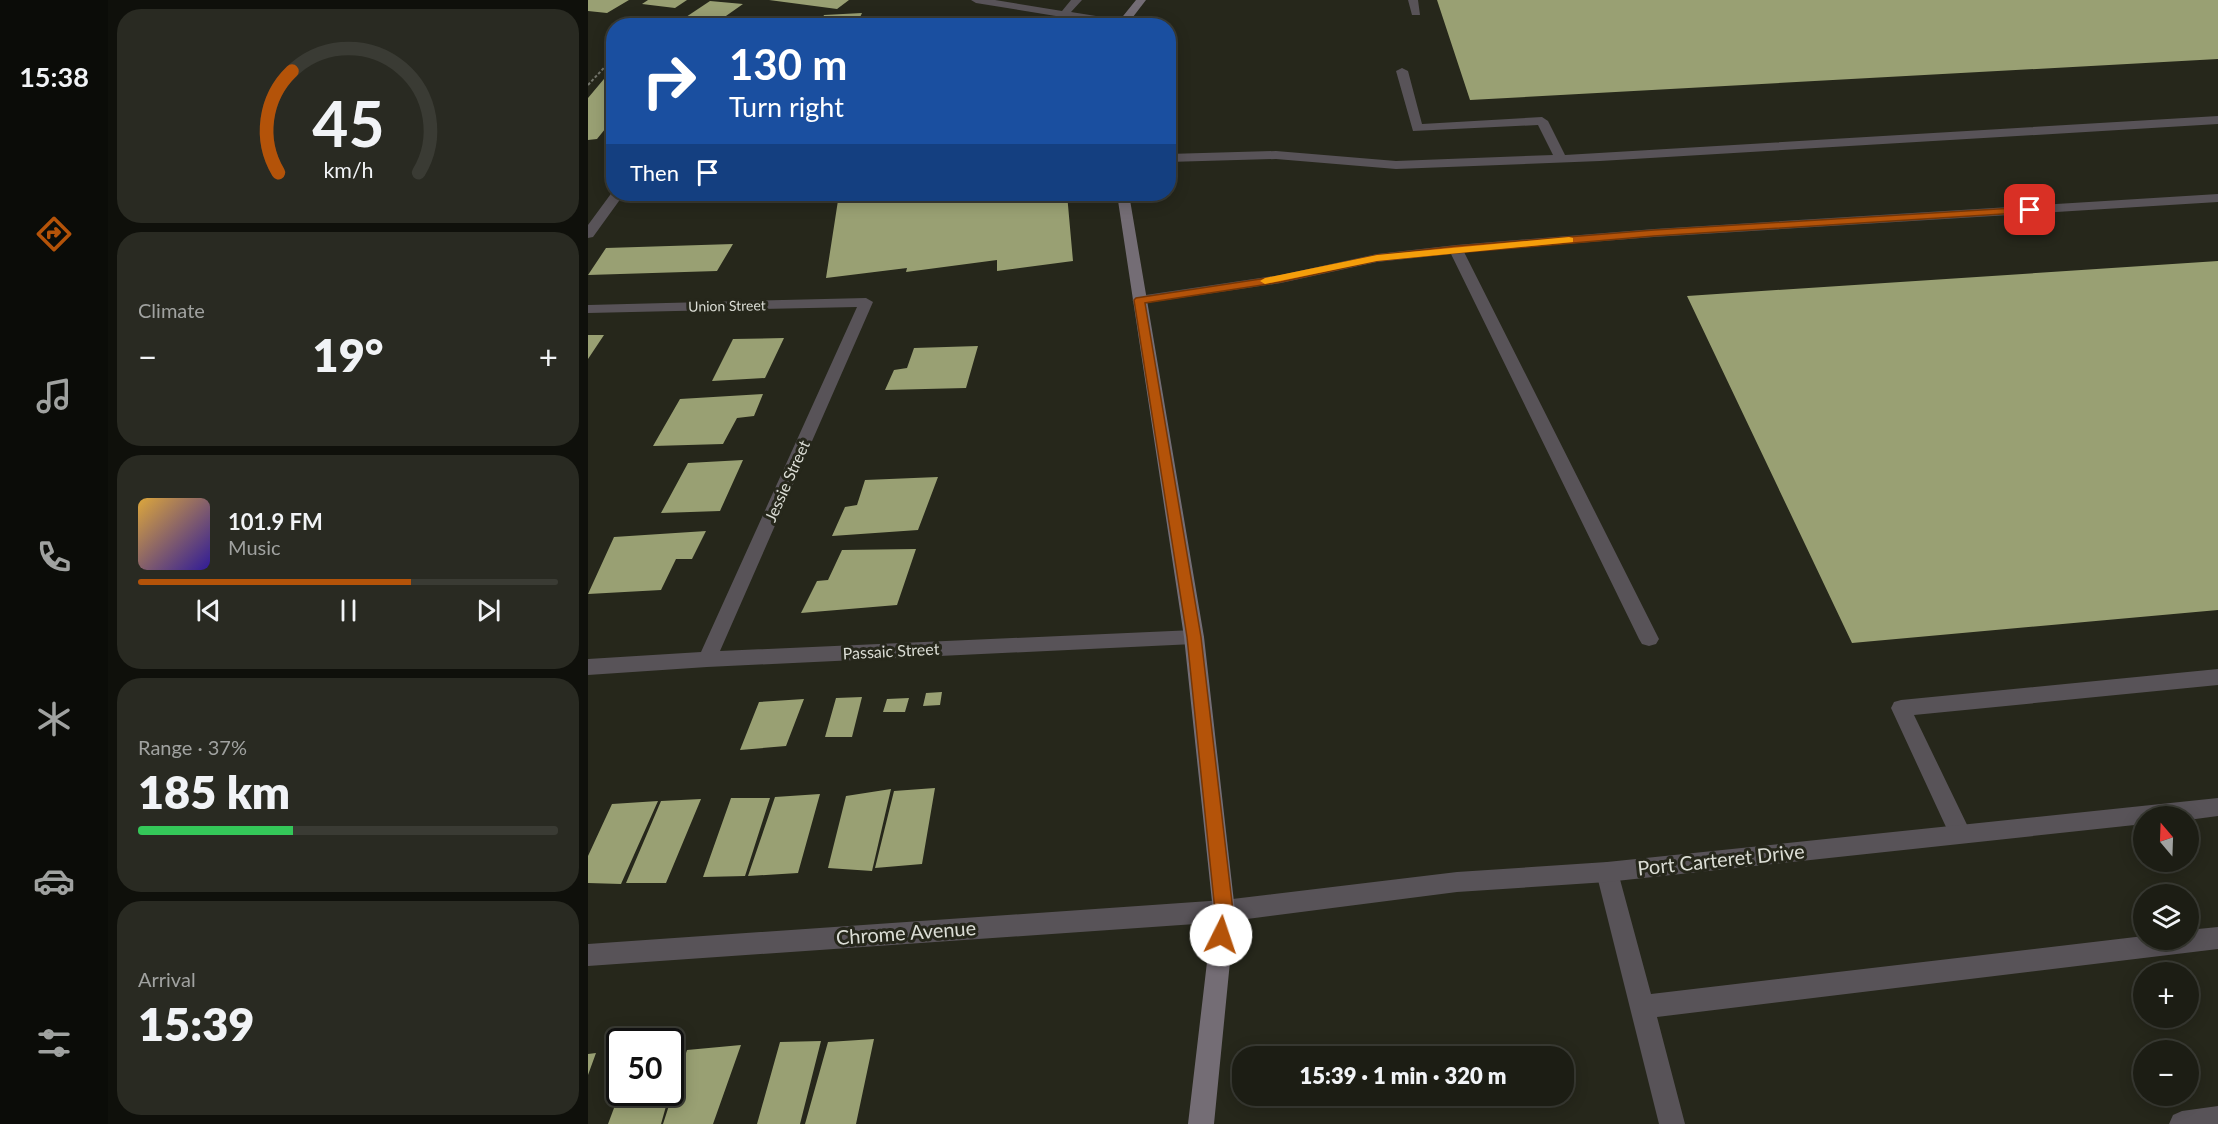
<!DOCTYPE html>
<meta charset="utf-8">
<style>
:root{--surface:#1c1d14;--page:#292a22;--text:#f1f3f6;--muted:#a0a2a0;--line:#3a3b34;--accent:#b45309}
body{margin:0;font-family:Lato,sans-serif;background:var(--page);color:var(--text);height:100vh;display:flex;flex-direction:column;font-size:22px;white-space:nowrap}
*{box-sizing:border-box;margin:0}
p{font-size:20px;color:var(--muted)}
.icon{flex:none;width:33px;height:33px;fill:none;stroke:currentColor;stroke-width:2;stroke-linecap:round;stroke-linejoin:round}
.map{position:relative;flex:1;overflow:hidden}
.drawer{display:flex;flex-direction:column;gap:9px;padding:9px;background:#0f100b;width:480px}
.drawer>*{flex:none}
.guide{position:absolute;left:18px;top:18px;width:570px;height:183px;border-radius:24px;box-shadow:0 3px 15px #0003,0 0 0 2px var(--line);background:#1a4fa0;color:#fff;overflow:hidden}
.needle{width:39px;rotate:341deg}
.fabs{position:absolute;left:1545px;top:806px;display:grid;gap:12px}
.fabs a{display:grid;place-items:center;width:66px;height:66px;border-radius:50%;background:var(--surface);box-shadow:0 3px 15px #0003,0 0 0 2px var(--line);font-size:30px}
.speed{position:absolute;left:18px;top:1028px;display:flex;gap:12px;font-size:30px;font-weight:700;text-align:center}
.speed>*{display:grid;place-content:center;width:78px;height:78px;border-radius:50%;background:var(--surface);box-shadow:0 3px 15px #0003,0 0 0 2px var(--line);line-height:1}
.speed .limit{border:3px solid #111;border-radius:9px;background:#fff;color:#111}
.pin{position:absolute;display:grid;place-items:center;width:51px;height:51px;color:#fff;margin:-26px;border-radius:12px;box-shadow:0 3px 9px #0006}
.me{position:absolute;width:66px;margin:-33px;rotate:4deg;stroke-linejoin:round;filter:drop-shadow(0 0 4px #0008)}
.turn{display:flex;align-items:center;gap:21px;height:126px;padding:0 24px;font-size:27px}
.turn .icon{width:78px;height:78px;stroke-width:2.5}
.turn b{display:block;font-size:42px;line-height:51px}
.then{display:flex;align-items:center;height:57px;padding:0 24px;background:#0003;gap:12px;font-size:22px}
.big{font-size:45px;font-weight:800;line-height:1.1}
.drawer .tile{flex:1;display:flex;flex-direction:column;justify-content:center;gap:9px;min-width:0;padding:0 21px;border-radius:24px;background:var(--page)}
.drawer .dial{align-items:center;gap:0}
.dial svg{height:156px;overflow:visible;fill:none;stroke:var(--line);stroke-width:7;stroke-linecap:round;text-anchor:middle}
.dial text{fill:var(--text);stroke:none}
.song{display:flex;align-items:center;gap:18px}
.cover{width:72px;height:72px;border-radius:9px;background:linear-gradient(135deg,hsl(40 70% 55%),hsl(250 70% 35%))}
.played{height:6px;border-radius:3px;background:linear-gradient(90deg,var(--accent) 65%,var(--line) 65%)}
.keys{display:flex;justify-content:space-around;direction:ltr}
.heat{display:flex;justify-content:space-between;align-items:center;font-size:33px;direction:ltr}
.charge{height:9px;border-radius:4px;background:linear-gradient(90deg,#34c759 37%,var(--line) 0)}
.trip{position:absolute;left:644px;top:1046px;width:342px;height:60px;border-radius:24px;background:var(--surface);box-shadow:0 3px 15px #0003,0 0 0 2px var(--line);font-weight:800;line-height:60px;text-align:center}
main{display:flex;flex:1;min-height:0}
.tabs{display:flex;flex-direction:column;width:108px;justify-content:space-around;align-items:center;background:#0b0c08;color:var(--muted)}
.tabs .icon{width:42px;height:42px}
.tabs .selected{color:var(--accent)}
.tabs b{font-size:27px;color:var(--text)}
.map>svg:first-child{display:block}
</style>
<main>
<nav class="tabs">
<b>15:38</b>
<svg class="icon selected" aria-label="directions" viewBox="0 0 24 24"><path d="M12 3l9 9-9 9-9-9zM9 14v-3h6M13 9l2 2-2 2"/></svg>
<svg class="icon" aria-label="music" viewBox="0 0 24 24"><path d="M9 18V5l10-2v13"/><circle cx="6" cy="18" r="3"/><circle cx="16" cy="16" r="3"/></svg>
<svg class="icon" aria-label="phone" viewBox="0 0 24 24"><path d="M5 4h4l2 5-3 2q2 4 5 5l2-3 5 2v4C11 20 4 13 5 4z"/></svg>
<svg class="icon" aria-label="climate" viewBox="0 0 24 24"><path d="M12 3v18M4 7l16 10M4 17L20 7"/></svg>
<svg class="icon" aria-label="car" viewBox="0 0 24 24"><path d="M5 17H2v-5l4-1 3-4h7l3 4 3 1v5h-3M9 17h6M6 11h13"/><circle cx="7" cy="17" r="2"/><circle cx="17" cy="17" r="2"/></svg>
<svg class="icon" aria-label="filters" viewBox="0 0 24 24"><path d="M4 7h16M4 17h16"/><circle cx="9" cy="7" r="2"/><circle cx="15" cy="17" r="2"/></svg>
</nav>
<section class="drawer">
<div class="tile dial"><svg viewBox="0 0 100 80">
<path d="M14 69A42 42 0 1 1 86 69"/>
<path d="M14 69A42 42 0 0 1 21 17" stroke="#b45309"/>
<text x="50" y="56" font-size="32" font-weight="700">45</text>
<text x="50" y="72" font-size="11">km/h</text>
</svg></div>
<div class="tile"><p>Climate</p>
<div class="heat"><a>−</a><b class="big">19°</b><a>+</a></div>
</div>
<div class="tile">
<div class="song"><i class="cover"></i><div><b>101.9 FM</b><p>Music</p></div></div>
<div class="played"></div>
<div class="keys"><svg class="icon" aria-label="previous" viewBox="0 0 24 24"><path d="M18 5L8 12l10 7zM5 5v14"/></svg><svg class="icon" aria-label="pause" viewBox="0 0 24 24"><path d="M8 5v14M16 5v14"/></svg><svg class="icon" aria-label="next" viewBox="0 0 24 24"><path d="M6 5l10 7-10 7zM19 5v14"/></svg></div>
</div>
<div class="tile"><p>Range · 37%</p><b class="big">185 km</b><div class="charge"></div></div>
<div class="tile"><p>Arrival</p><b class="big">15:39</b></div>
</section>
<div class="map">
<svg width="1630" height="1124" viewBox="0 0 1630 1124">
<rect width="100%" height="100%" fill="#26271b"/>
<path fill="#99a073" d="M0,0H41L19,13L0,11Z
M60,0H99L87,8L54,4Z
M181,0H261L249,9Z
M849,0H1630V59L882,100Z
M122,1L155,4L128,23L118,21L111,26H73L85,18L95,19Z
M274,13L268,26H231L236,15Z
M26,67V118L9,139L0,140V98Z
M251,194H479L485,261L409,271V260L318,272L319,268L238,278Z
M145,244L129,271L0,275L18,248Z
M1630,261V610L1264,643L1099,296Z
M0,335H16L0,359Z
M196,338L177,378L124,381L145,339Z
M390,346L378,388L297,390L306,370L319,368L326,348Z
M175,394L166,416L149,418L135,444L65,446L92,399Z
M155,460L132,511L73,513L100,463Z
M350,477L330,530L244,536L257,507L269,505L277,480Z
M118,531L104,559H88L73,590L0,594L26,537Z
M328,549L309,605L213,613L229,581L240,580L254,550Z
M354,692L352,705L335,706L338,693Z
M274,697L264,737H237L248,698Z
M321,698L317,712H295L299,699Z
M216,699L198,746L152,750L171,702Z
M347,788L334,864L287,868L306,791Z
M303,789L284,871L240,868L258,796Z
M232,794L210,873L160,876L187,797Z
M143,798H182L157,876L115,877Z
M113,799L78,883H38L73,801Z
M70,801L33,884L0,883V856L24,804Z
M286,1039L268,1124H217L240,1042Z
M233,1041L212,1124H169L192,1042Z
M153,1045L125,1124H75L99,1050Z
M8,1053L0,1075V1054Z
M82,1053H93L83,1087H82Z
M32,1092H82L73,1124H20Z"/>
<g fill="none" stroke-linecap="round" stroke-linejoin="round">
<path stroke="#74756b" stroke-width="2" stroke-dasharray="3 2" stroke-linecap="butt" d="M0,85L26,57"/>
<path fill="#585358" fill-rule="evenodd" d="M383,0H407L474,11L483,0H494L483,12L533,20L538,23L529,26L388,3Z
M820,0H830L832,15H824Z
M814,68L820,71L834,124L954,117L960,121L977,155L1630,116V124L1012,161L808,169L688,159L580,162V154L688,151L808,161L965,155L950,125L825,131L808,71Z
M1630,194V202L1066,237L876,252L1071,639L1068,644L1061,646L1054,644L1051,639L863,254L789,262L693,283L551,304L544,300L551,296L693,275L789,254L868,245L1066,229Z
M1630,669V685L1326,715L1383,833L1380,840L1372,843L1364,840L1303,708L1306,702L1313,700Z
M1019,862L1027,865L1030,872L1063,994L1556,936V939H1600V930L1630,927V949L1069,1017L1097,1124H1071L1008,872L1011,865Z
M1630,1106V1124H1581L1585,1115L1594,1111Z"/>
<path fill="#585358" fill-rule="evenodd" d="M25,191L26,194H36L5,237L0,238V225Z
M278,298L285,302L132,651L606,630L613,632L616,637L613,642L606,644L119,667L0,675V659L113,652L269,307L0,313V305Z
M1630,798V816L1600,820V816H1556V824L1019,882L869,892L636,922L0,966V944L636,900L869,872L1019,862Z"/>
<path fill="#746d75" fill-rule="evenodd" d="M548,0H558L538,26H527Z
M529,194H541L616,637L647,911L626,1124H600L625,911L596,637Z"/>
</g>
<path fill="#b45309" stroke="#753606" stroke-width="1.5" d="M1442,207L1446,208V212L1066,236L868,253L789,261L693,282L557,303L613,637L645,911L640,941L633,943L627,941L624,935L627,911L599,637L546,300L548,298L693,276L789,255L868,246L1066,230Z"/>
<path fill="#f59e0b" d="M981,237L985,238V242L789,261L677,284L672,281L677,278L789,255Z"/>
<g text-anchor="middle" stroke-width="6" stroke-linejoin="round" paint-order="stroke">
<g font-size="14" fill="#dbddd5" stroke="#26271b">
<text transform="translate(139 306) rotate(-1)" y="5">Union Street</text>
</g>
<g font-size="16" fill="#dbddd5" stroke="#26271b">
<text transform="translate(199 481) rotate(-66)" y="6">Jessie Street</text>
<text transform="translate(303 651) rotate(-3)" y="6">Passaic Street</text>
</g>
<g font-size="20" fill="#dbddd5" stroke="#26271b">
<text transform="translate(1133 860) rotate(-6)" y="7">Port Carteret Drive</text>
<text transform="translate(318 933) rotate(-4)" y="7">Chrome Avenue</text>
</g>
</g>
</svg>
<div class="fabs">
<a><svg class="needle" viewBox="-14 -14 28 28"><path d="M0-13l5 13h-10z" fill="#e53935"/><path d="M0 13l5-13h-10z" fill="#a0a2a0"/></svg></a>
<a><svg class="icon" aria-label="layers" viewBox="0 0 24 24"><path d="M12 4l9 5-9 5-9-5zM3 14l9 5 9-5"/></svg></a>
<a>+</a>
<a>−</a>
</div>
<div class="speed"><div class="limit">50</div></div>
<div class="pin" style="left:1442px;top:210px;background:#d93025"><svg class="icon" aria-label="arrive" viewBox="0 0 24 24"><path d="M6 21V4h12l-3 4 3 4H6"/></svg></div>
<svg class="me" style="left:633px;top:935px" viewBox="-20 -20 40 40"><circle r="19" fill="#fff"/><path d="M0-13L10 11 0 6-10 11z" fill="#b45309"/></svg>
<div class="trip">15:39 · 1 min · 320 m</div>
<div class="guide">
<div class="turn"><svg class="icon" aria-label="right" viewBox="0 0 24 24"><path d="M7 20v-9h11M14 6l5 5-5 5"/></svg><div><b>130 m</b>Turn right</div></div>
<div class="then">Then<svg class="icon" aria-label="arrive" viewBox="0 0 24 24"><path d="M6 21V4h12l-3 4 3 4H6"/></svg></div>
</div>
</div>
</main>
